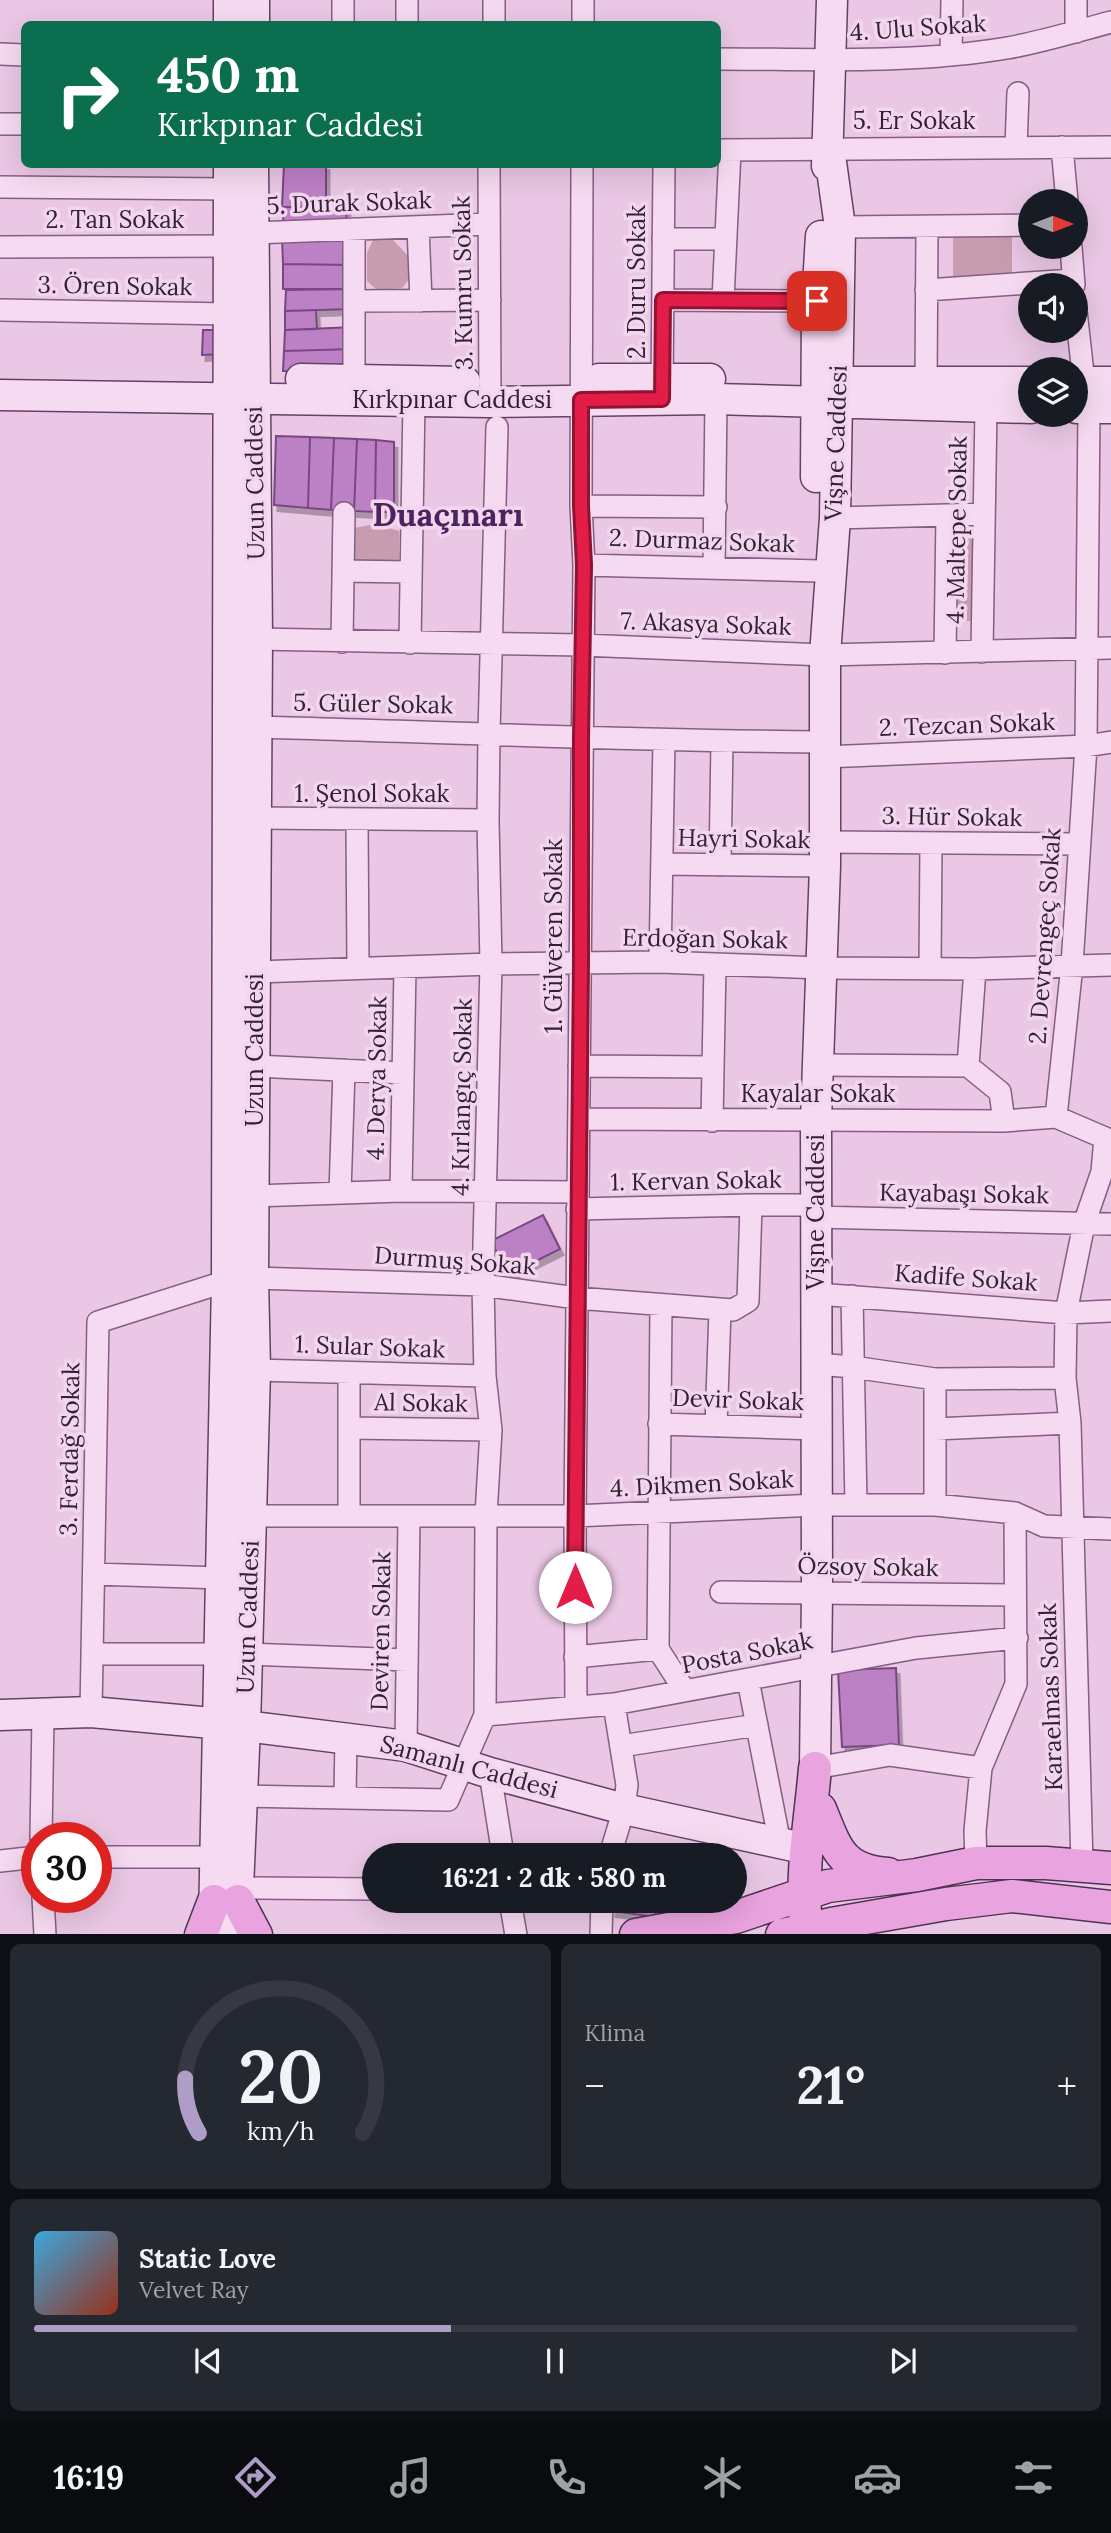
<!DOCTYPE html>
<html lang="tr">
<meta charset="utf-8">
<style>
:root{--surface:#171b24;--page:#242831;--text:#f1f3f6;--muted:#9ea1a6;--line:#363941;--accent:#ae9dc7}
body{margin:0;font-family:Lora,serif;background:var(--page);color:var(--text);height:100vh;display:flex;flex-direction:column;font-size:26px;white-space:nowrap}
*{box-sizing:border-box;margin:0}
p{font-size:23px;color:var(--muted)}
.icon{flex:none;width:38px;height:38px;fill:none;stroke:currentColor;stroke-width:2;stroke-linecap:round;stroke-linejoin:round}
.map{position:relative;height:1934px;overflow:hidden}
.drawer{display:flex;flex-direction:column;gap:10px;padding:10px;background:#0d0f14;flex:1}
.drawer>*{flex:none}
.guide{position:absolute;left:21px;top:21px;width:700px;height:147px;border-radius:10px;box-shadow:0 7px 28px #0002;background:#0b6e4f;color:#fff;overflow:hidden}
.needle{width:46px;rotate:90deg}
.buttons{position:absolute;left:1018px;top:189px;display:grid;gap:14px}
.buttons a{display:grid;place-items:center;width:70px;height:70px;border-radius:50%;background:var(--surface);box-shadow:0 7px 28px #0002;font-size:35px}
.speed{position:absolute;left:21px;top:1822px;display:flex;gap:14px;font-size:35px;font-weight:700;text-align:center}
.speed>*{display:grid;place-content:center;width:91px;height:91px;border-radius:50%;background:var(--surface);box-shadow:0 7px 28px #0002;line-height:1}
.speed .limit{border:10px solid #d22;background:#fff;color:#111}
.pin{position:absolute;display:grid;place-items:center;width:60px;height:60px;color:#fff;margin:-30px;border-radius:14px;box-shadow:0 4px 10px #0006}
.me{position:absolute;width:77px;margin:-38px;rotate:0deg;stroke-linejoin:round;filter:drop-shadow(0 0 5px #0008)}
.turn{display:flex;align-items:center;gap:24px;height:147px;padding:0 21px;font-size:32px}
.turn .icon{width:91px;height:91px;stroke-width:2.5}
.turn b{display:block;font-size:49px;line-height:60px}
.big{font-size:52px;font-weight:700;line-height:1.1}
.drawer .card{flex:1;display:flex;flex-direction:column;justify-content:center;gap:10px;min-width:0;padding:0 24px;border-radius:10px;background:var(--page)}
.drawer .dial{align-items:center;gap:0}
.dial svg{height:182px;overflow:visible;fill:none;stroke:var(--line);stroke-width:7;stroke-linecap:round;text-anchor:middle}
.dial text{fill:var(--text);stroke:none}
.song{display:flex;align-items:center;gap:21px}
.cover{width:84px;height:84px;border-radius:10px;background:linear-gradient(135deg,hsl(200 70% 55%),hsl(10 70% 35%))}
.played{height:7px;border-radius:4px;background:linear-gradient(90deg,var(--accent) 40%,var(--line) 40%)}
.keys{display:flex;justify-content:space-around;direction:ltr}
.heat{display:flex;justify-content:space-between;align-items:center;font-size:38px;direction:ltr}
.drawer .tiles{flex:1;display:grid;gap:10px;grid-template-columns:1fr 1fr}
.card:last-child{grid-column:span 2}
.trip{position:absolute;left:362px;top:1843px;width:385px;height:70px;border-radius:35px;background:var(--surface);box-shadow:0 7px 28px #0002;font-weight:700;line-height:70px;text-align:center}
.menu{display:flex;height:112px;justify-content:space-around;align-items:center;background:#090b0e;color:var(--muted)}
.menu .icon{width:49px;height:49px}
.menu .current{color:var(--accent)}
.menu b{font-size:32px;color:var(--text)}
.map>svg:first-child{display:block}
</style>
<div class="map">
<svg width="1111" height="1935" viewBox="0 0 1111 1935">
<defs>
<filter id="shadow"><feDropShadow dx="3.5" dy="6" stdDeviation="0" flood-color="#0004"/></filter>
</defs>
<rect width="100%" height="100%" fill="#eac7e5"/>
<path fill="#c79caf" d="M953,237H1012V278H953Z
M373,240H393L412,260L411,277L402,288L377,290L367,281V253Z
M954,520H979L978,621H953Z
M376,524L399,531V561L354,562V528Z"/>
<path fill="#bc81c5" stroke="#784781" stroke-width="2" filter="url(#shadow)" d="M284,164H326V207H282Z
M282,207H347L346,229L284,226Z
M351,235V265L283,264L282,238Z
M283,264L351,265L350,289H283Z
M352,289L354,309L285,311L286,290Z
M316,310L317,329L285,330V311Z
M354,327V349L284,351L285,330Z
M203,330H225V354L202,355Z
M354,349L350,372L283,371L284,351Z
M276,436L310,437L308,508L274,505Z
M310,437L334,438L331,510L308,508Z
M334,438L357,439L354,511L331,510Z
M357,439L376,440L375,512L354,511Z
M376,440L394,442V512H375Z
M543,1215L560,1249L508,1275L491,1241Z
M896,1668L899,1745L842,1747L838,1670Z
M614,1900H658L655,1917L612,1911Z"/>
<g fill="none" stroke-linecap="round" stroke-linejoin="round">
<g stroke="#845e84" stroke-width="24">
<path id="street" d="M1076,0V32
M343,24V0
M407,24V0
M494,24V0
M583,24V0
M0,54L24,55
M951,55L952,0
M718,59C813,59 912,64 1007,48C1042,42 1077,31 1111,22
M0,124H24
M1016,147L1018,93
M1062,147L1067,201
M718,150L1111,147
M489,164L490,402
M0,187L229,189
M418,227L421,301
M840,227L1031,225
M354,229V379
M254,233L489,224
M663,239H726
M0,247L230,246
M1071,247L1074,285
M926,290L1073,280
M663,300L817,301
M723,300L730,150
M354,301L490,300
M0,310L229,314
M1076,311L1084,382L1089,408L1086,746L1072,965L1056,1117L1105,1138L1102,1172L1084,1224L1066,1313L1065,1378L1070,1423L1082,1864
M926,383L927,227
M662,390L664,164
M581,506L716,507
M835,518L984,514
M584,565L819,571
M714,568L716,399
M343,571L410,572
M257,639L582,645L825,655L1111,648
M342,642L344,513
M410,643L414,401
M982,652L986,408
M945,653L947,516
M256,727C445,732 635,741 825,742
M825,757L1086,746L1111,742
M255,818L488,820
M357,821L358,968
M825,842L1079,844
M662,864L825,866
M720,865L722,742
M660,962L664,740
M930,968L931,843
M975,969L968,1066L1000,1092L1004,1121
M256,972L491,964L660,962L821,968L975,969L1111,965
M817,1065L968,1066
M255,1066L403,1073
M579,1066L713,1067
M580,1119L1004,1121L1056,1117
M712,1121L715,964
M401,1191L405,967
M340,1193L344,1070
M254,1196L401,1191L578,1192
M577,1209L751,1205H815
M815,1217L1111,1224
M817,1294L1066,1313L1111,1311
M852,1296L856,1505
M661,1305L658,1649L685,1691
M817,1364L853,1367L935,1379L1065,1378
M255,1370L485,1376
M935,1379V1505
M659,1424L815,1429
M716,1426L720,1310
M350,1428L491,1430
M935,1429L1070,1423
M349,1515V1373
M251,1516H575L816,1505H935L1015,1513L1044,1526L1111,1529
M94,1574L222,1578
M721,1592L1014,1595
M92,1654H220
M247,1654L407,1660
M575,1657L658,1649
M748,1680L780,1844
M576,1707L575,1516L584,565L581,506L582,164
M91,1712L98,1322L227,1281L253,1278L483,1285L576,1298L733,1310L748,1301L751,1205
M485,1715L614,1704L916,1648L1017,1638
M406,1746L409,1517
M621,1746L757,1725
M815,1768L890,1755L981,1768
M490,1773L503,1855
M243,1796L448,1800L485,1715L486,1515L491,1430L485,1376L483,1285L491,964L488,820L489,733L497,427
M345,1796L346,1737
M41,1838L43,1715
M610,1855L624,1809L627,1785L614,1704
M96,1857H216
M0,1861L37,1857
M976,1863L975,1831L981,1768L1016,1684L1015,1513
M239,1888L374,1889
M43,1897L45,1935
M510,1900L516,1935
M601,1935L602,1900"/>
</g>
<g stroke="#644166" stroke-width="33">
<path id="secondary" d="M229,0V24
M254,24V0
M827,166L832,0
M301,379L465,382
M599,379H710
M833,382H1031
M1076,382H1111
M0,395L490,402L716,399L1031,408
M1076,408H1111
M816,477L817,301L821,236
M0,1715L91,1712L245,1726L406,1746L490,1773L624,1809L807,1849
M815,1768L817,1592L816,1120L825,866V655L835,518L840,227L829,148
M214,1924L227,1281L229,164
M236,1935L245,1726L251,1516L255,1370L253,1278L257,639L253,164"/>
</g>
<g stroke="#503253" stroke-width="35">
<path id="primary" d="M820,1809C836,1848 841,1871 888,1874
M238,1901L256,1935
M805,1913C802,1865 811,1816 815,1768
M201,1935L214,1901
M636,1935L736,1917L828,1886L917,1875L976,1863H1046L1111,1868
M782,1935L831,1924L946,1904L1012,1896L1111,1907"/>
</g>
<use href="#street" stroke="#f6daf1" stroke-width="21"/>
<use href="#secondary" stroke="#f6daf1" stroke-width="30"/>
<use href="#primary" stroke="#e9a3df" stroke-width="32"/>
</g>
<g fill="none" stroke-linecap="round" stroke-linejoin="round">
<g stroke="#92132f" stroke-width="18">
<path id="route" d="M575,1587L581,963V738L584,565L581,506V400L662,399L663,300L817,301"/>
</g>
<use href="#route" stroke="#e11d48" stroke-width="12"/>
</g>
<g text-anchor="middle" stroke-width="7" stroke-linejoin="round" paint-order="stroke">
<g font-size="24" fill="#352136" stroke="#f2d6ee">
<text transform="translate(918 28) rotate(-4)" y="8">4. Ulu Sokak</text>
<text x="914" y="129">5. Er Sokak</text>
<text transform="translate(349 203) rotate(-2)" y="8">5. Durak Sokak</text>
<text x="115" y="228">2. Tan Sokak</text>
<text transform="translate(637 282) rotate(-90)" y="8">2. Duru Sokak</text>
<text transform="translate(463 283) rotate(-91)" y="8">3. Kumru Sokak</text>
<text transform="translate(115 286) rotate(1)" y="8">3. Ören Sokak</text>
<text x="452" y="408">Kırkpınar Caddesi</text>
<text transform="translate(836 443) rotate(-88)" y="8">Vişne Caddesi</text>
<text transform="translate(255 483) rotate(-91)" y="8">Uzun Caddesi</text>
<text transform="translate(957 530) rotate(-89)" y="8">4. Maltepe Sokak</text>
<text transform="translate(702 541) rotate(2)" y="8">2. Durmaz Sokak</text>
<text transform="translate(706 624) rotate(2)" y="8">7. Akasya Sokak</text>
<text transform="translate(373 704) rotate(1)" y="8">5. Güler Sokak</text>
<text transform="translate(967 725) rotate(-2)" y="8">2. Tezcan Sokak</text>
<text x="372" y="802">1. Şenol Sokak</text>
<text transform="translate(952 817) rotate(1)" y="8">3. Hür Sokak</text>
<text transform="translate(744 839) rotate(1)" y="8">Hayri Sokak</text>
<text transform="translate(554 936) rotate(-90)" y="8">1. Gülveren Sokak</text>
<text transform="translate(1045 936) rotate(-86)" y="8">2. Devrengeç Sokak</text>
<text transform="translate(705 939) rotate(1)" y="8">Erdoğan Sokak</text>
<text transform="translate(255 1050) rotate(-90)" y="8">Uzun Caddesi</text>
<text transform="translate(377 1078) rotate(-89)" y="8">4. Derya Sokak</text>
<text x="818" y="1102">Kayalar Sokak</text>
<text transform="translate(462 1097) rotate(-89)" y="8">4. Kırlangıç Sokak</text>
<text transform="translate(696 1181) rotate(-1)" y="8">1. Kervan Sokak</text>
<text transform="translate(964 1194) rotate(1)" y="8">Kayabaşı Sokak</text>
<text transform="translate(816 1212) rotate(-90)" y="8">Vişne Caddesi</text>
<text transform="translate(455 1261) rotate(4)" y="8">Durmuş Sokak</text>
<text transform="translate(966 1278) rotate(4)" y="8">Kadife Sokak</text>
<text transform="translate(370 1347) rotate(2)" y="8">1. Sular Sokak</text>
<text transform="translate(738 1400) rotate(2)" y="8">Devir Sokak</text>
<text transform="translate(421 1403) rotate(1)" y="8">Al Sokak</text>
<text transform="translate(70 1449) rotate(-89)" y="8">3. Ferdağ Sokak</text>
<text transform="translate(702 1484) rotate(-3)" y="8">4. Dikmen Sokak</text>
<text transform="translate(868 1567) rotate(1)" y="8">Özsoy Sokak</text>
<text transform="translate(248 1617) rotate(-88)" y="8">Uzun Caddesi</text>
<text transform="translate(381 1631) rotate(-89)" y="8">Deviren Sokak</text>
<text transform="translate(747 1653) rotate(-11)" y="8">Posta Sokak</text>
<text transform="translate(1051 1697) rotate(-92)" y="8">Karaelmas Sokak</text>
<text transform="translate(469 1767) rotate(15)" y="8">Samanlı Caddesi</text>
</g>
<g font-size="32" font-weight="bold" fill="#4b245e" stroke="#f2d6ee">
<text x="448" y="526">Duaçınarı</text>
</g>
</g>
</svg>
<div class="buttons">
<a><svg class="needle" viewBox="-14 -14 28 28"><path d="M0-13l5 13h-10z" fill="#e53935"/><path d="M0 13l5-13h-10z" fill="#9ea1a6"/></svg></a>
<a><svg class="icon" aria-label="sound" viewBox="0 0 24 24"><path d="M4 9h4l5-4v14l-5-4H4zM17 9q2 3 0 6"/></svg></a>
<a><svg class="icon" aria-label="layers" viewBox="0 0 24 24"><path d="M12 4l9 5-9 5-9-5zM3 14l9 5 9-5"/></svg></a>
</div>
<div class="speed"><div class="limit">30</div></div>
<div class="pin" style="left:817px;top:301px;background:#d93025"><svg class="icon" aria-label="arrive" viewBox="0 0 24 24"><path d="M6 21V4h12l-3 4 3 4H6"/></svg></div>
<svg class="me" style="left:575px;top:1587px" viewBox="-20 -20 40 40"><circle r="19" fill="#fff"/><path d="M0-13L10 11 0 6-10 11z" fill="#e11d48"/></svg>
<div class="trip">16:21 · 2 dk · 580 m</div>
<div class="guide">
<div class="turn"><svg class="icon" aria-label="right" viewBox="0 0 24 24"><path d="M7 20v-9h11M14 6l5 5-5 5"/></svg><div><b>450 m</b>Kırkpınar Caddesi</div></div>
</div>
</div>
<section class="drawer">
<div class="tiles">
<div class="card dial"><svg viewBox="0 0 100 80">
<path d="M14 69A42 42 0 1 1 86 69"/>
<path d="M14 69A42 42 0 0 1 8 45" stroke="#ae9dc7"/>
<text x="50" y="56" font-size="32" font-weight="700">20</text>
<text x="50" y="72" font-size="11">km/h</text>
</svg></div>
<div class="card"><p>Klima</p>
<div class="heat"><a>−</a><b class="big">21°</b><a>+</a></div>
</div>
<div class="card">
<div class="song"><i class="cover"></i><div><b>Static Love</b><p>Velvet Ray</p></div></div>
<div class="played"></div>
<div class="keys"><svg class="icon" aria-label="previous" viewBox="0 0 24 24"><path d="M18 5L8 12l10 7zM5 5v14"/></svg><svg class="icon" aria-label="pause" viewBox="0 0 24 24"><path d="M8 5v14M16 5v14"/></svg><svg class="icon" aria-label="next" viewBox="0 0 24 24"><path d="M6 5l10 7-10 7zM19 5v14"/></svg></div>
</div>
</div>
</section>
<nav class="menu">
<b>16:19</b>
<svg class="icon current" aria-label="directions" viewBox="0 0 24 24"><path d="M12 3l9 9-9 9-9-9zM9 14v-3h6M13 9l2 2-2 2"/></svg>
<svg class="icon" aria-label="music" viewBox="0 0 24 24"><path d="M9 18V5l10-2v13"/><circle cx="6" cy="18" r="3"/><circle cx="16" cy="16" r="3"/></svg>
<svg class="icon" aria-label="phone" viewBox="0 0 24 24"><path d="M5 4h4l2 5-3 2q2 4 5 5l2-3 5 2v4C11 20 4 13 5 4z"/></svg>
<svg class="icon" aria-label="climate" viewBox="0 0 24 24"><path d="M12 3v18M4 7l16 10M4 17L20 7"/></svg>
<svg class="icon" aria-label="car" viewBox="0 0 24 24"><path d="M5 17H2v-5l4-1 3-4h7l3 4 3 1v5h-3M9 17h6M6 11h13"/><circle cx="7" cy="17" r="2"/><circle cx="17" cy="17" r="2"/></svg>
<svg class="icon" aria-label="filters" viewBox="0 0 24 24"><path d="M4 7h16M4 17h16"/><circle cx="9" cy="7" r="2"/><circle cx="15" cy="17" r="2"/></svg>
</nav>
